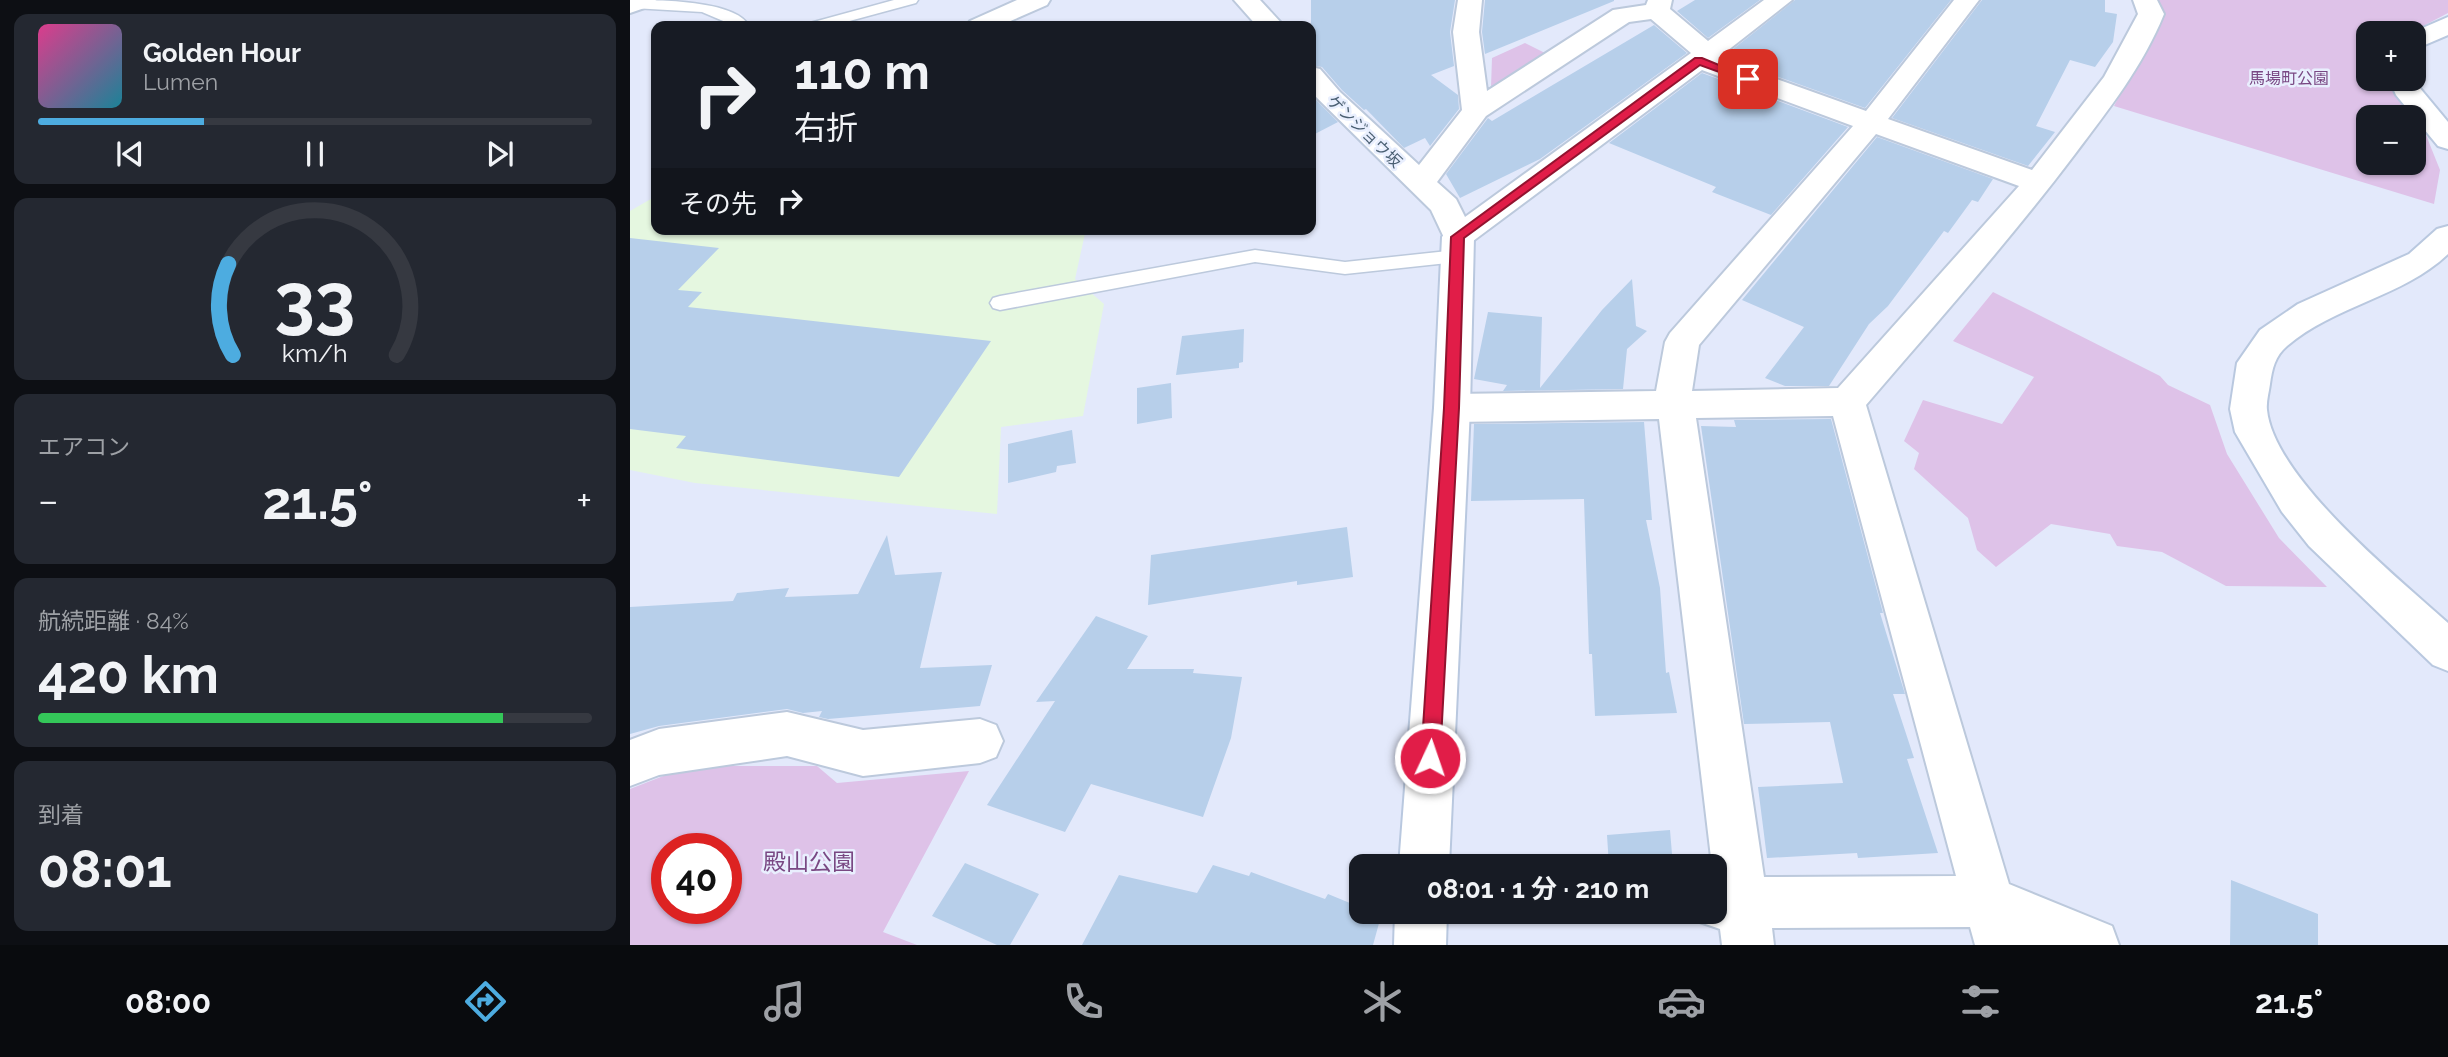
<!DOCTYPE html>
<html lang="ja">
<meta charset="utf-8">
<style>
:root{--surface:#171b24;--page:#242831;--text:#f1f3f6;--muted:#9ea1a6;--line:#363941;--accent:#4dace0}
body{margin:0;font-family:Raleway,"Noto Sans JP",sans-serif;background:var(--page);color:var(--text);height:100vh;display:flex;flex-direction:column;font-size:26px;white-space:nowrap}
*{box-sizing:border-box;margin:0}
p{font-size:23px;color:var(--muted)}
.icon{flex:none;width:38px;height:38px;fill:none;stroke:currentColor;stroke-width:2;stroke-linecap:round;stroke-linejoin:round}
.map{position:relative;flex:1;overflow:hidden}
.panel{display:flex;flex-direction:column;gap:14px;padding:14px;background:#0d0f14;width:630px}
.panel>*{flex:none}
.banner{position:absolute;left:21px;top:21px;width:665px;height:214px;border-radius:14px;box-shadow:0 2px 5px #0004;background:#171b24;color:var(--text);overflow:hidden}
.buttons{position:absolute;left:1726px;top:21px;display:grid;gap:14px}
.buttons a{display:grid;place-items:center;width:70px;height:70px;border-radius:14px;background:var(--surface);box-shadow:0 2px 5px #0004;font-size:35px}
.speed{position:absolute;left:21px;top:833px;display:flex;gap:14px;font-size:35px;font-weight:700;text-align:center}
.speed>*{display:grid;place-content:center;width:91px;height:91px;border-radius:50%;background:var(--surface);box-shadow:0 2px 5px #0004;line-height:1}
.speed .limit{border:10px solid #d22;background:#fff;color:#111}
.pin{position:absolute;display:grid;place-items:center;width:60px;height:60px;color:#fff;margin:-30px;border-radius:14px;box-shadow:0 4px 10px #0006}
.me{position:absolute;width:77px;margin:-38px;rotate:3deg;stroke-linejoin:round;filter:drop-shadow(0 0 5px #0008)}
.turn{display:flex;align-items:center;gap:24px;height:147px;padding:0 28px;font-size:32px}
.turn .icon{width:91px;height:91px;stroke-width:2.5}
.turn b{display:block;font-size:49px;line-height:60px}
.then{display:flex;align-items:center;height:66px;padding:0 28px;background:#0003;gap:14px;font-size:26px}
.big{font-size:52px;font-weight:700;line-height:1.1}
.panel .widget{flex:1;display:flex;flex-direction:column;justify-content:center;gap:10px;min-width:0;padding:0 24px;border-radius:14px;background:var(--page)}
.panel .dial{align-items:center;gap:0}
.dial svg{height:182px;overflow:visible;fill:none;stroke:var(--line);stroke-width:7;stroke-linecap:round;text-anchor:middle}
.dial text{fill:var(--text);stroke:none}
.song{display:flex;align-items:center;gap:21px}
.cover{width:84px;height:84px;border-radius:10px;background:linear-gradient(135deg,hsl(330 70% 55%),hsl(190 70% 35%))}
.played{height:7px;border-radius:4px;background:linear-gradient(90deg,var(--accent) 30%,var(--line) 30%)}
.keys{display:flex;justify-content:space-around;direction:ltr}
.heat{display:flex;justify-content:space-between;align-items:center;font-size:38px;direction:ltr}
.charge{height:10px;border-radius:5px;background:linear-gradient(90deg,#34c759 84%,var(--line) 0)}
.trip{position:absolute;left:719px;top:854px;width:378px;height:70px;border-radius:14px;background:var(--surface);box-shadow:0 2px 5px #0004;font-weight:700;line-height:70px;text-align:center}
.menu{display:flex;height:112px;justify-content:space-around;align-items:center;background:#090b0e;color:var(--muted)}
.menu .icon{width:49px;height:49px}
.menu .current{color:var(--accent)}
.menu b{font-size:32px;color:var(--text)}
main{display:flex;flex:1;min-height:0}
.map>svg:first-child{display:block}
</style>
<main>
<section class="panel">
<div class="widget">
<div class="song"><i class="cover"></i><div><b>Golden Hour</b><p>Lumen</p></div></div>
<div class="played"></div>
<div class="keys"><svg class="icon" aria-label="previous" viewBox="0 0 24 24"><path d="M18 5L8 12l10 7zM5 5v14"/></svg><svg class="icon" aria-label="pause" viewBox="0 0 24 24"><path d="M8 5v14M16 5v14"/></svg><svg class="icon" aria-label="next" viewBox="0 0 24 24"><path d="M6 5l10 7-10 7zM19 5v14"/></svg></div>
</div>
<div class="widget dial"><svg viewBox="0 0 100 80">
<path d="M14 69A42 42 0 1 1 86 69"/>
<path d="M14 69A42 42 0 0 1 12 29" stroke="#4dace0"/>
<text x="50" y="56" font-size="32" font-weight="700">33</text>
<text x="50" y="72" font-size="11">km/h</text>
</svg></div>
<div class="widget"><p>エアコン</p>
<div class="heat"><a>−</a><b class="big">21.5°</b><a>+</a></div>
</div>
<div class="widget"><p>航続距離 · 84%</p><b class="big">420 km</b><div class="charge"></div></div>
<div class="widget"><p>到着</p><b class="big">08:01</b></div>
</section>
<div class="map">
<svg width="1818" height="945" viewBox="0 0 1818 945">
<rect width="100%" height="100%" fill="#e3e9fb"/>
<path fill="#e5f7e0" d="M26,196V229H456L445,279L474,304L453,416L371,427L367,514L65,483L0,470V211Z"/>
<path fill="#dec2e8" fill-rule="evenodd" d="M1528,0H1818V13L1780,33H1738V79H1759L1763,89L1783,117H1738V163H1783V117L1796,135L1810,170L1804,204L1484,106L1531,14Z
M895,43L917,54L869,89L861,87L862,58Z
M1363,292L1530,376L1538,385L1580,405L1597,454L1649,538L1697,587L1596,586L1532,552L1487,546L1480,534L1421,524L1366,567L1347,550L1338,518L1284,469L1289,453L1274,441L1293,400L1372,424L1404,377L1323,341Z
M59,766H187L207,783L339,771L253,932L287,945H0V789ZM37,849H96V908H37Z"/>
<path fill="#b7cfea" d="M681,0H825L820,32L824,66L801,75L828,95L829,109L800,146L795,138L774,148L736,109L734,110L712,90L692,67L681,65Z
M855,0H984V1L855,54L852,32Z
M1065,0H1130L1078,38L1047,11Z
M1165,0H1321L1235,108L1093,57Z
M1352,0H1475V12L1487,14L1483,42L1465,67L1440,60L1406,126L1425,132L1398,166L1262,118Z
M1024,25L1057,53L910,159L830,198L816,174L858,118L862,121Z
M1072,73L1218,127L1141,215L1082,192L1086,187L979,143Z
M681,95L708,122L681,136Z
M1247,137L1363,179L1348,202L1342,200L1318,233L1314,231L1258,306L1239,324L1199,386H1155L1135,378L1174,327L1112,300Z
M0,238L89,248L48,290L72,292L58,307L361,341L269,477L46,448L56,436L0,429Z
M1002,279L1006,326L1017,331L997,349L993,389L873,391L877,385L844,379L858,312L912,317L910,388L972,310Z
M614,329L613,362L609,363V368L546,375L552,336Z
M541,383L542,418L507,424V388Z
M1201,419L1253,613H1250L1275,694H1263L1284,758L1277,759L1308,853L1228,858L1227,853L1137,858L1128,787L1213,783L1200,722L1114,724L1071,426L1106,427L1104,420Z
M1014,422L1022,520H1016L1030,588L1036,673L1039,672L1047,713L965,716L962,654H959L954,499L841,501L844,424Z
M442,430L446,463L427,466L426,472L378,483V444Z
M717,527L723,577L667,585V581L518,605L521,555Z
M257,535L265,575L312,572L290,668L362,665L350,706L198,719L189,717L192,711L173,713L157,709L29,726L0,734V607L103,601L107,593L159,588L155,597L228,594Z
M466,616L518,636L497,669H564L563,673L612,677L601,738L573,817L461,784L435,832L357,805L425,701L406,702Z
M1040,830L1043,866H979L977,835Z
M335,863L409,894L380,945H367L302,916Z
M583,865L619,876L621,872L695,899L698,894L732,908V912L751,916L743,945H452L489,875L567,893Z
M1601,880L1688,914V945H1600Z"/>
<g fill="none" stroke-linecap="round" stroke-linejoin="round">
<g stroke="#bcc9dc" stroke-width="3">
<path id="lane" d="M0,0C27,0 106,0 119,26H105L72,12L3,8H0Z
M264,0H288L286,3L201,26H178L180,23Z
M625,250L715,262L827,250L834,252L836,256L834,260L827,262L715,274L625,262L370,310L363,308L360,303L363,298L370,296Z"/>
</g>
<g stroke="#bcc9dc" stroke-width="4">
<path id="street" d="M0,0H26L23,5L0,13Z
M387,0H420L417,5L369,26H336L340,21Z
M604,0H630L654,26H627Z
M828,0H852L849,32L857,91L983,10L1016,5L1018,0H1042L1040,9L1078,41L1134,0H1162L1088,58L1236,111L1324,0H1349L1258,119L1402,170L1474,77L1508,14L1503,0H1527L1534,14C1513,66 1479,109 1445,154C1380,240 1307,322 1236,405L1379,884L1482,926L1489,945H1345L1340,927L1142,928L1144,945H1092L1090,929L1067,921L1063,912H1085V866H1082L1029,419L822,422L809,418L804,408L809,398L822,394L1026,391L1035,342L1040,333L1223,126L1072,70L839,244L828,247L817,244L801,210L681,92V67L690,69L710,92L789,165L832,110L823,32ZM1021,19L1061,53L835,217L826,199L807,182L856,116L999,22ZM1246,134L1389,186L1208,388L1062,391L1069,345ZM1203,416L1326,876L1134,877L1066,418Z
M157,712L233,730L350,719L366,725L373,741L366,757L350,763L233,776L157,756L29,775L0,786V740L29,729Z"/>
</g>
<g stroke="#b9c8df" stroke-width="4">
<path id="secondary" d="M1818,17V35L1783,50V33H1781Z
M1783,76L1789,87L1818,122V149L1808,146L1766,95L1759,79H1783Z
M1818,226V254C1773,297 1705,305 1657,346C1645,356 1642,369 1640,384C1639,392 1636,402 1637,410C1644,478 1768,578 1818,623V671L1803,665L1679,546L1652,512L1605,432L1600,409L1607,363L1630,330L1668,304L1779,254L1807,229Z
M828,227L839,230L844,237L840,408L819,866H769L804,408L812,237L817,230Z
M765,912H817L816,945H764Z"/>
</g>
<use href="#lane" fill="#fff" fill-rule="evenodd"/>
<use href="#street" fill="#fff" fill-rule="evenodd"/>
<use href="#secondary" fill="#fff" fill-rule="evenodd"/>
</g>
<path fill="#e11d48" stroke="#92132f" stroke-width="2" d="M1065,58H1072L1123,79L1114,81L1070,65L834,238L829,408L810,758L807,765L800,768L793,765L791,758L814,408L821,237Z"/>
<g text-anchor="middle" stroke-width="5" stroke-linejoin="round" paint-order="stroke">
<g font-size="16" fill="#794883" stroke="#e9effe">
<text x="1659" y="84">馬場町公園</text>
</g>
<g font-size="16" fill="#4a5f72" stroke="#e9effe">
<text transform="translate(735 131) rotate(44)" y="6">ゲンジョウ坂</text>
</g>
<g font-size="23" fill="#794883" stroke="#e9effe">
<text x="179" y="870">殿山公園</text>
</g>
</g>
</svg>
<div class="buttons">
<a>+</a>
<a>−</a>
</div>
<div class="speed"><div class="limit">40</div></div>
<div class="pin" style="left:1118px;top:79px;background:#d93025"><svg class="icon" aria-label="arrive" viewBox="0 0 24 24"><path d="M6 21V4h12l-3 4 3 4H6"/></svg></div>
<svg class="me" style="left:800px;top:758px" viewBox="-20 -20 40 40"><circle r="17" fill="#e11d48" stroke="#fff" stroke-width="3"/><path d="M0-11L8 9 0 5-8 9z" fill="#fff"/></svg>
<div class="trip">08:01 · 1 分 · 210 m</div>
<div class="banner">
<div class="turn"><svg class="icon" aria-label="right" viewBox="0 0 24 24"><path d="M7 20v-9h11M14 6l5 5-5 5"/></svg><div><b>110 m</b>右折</div></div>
<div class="then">その先<svg class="icon" aria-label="right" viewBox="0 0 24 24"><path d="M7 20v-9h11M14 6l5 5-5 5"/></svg></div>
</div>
</div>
</main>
<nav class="menu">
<b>08:00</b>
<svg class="icon current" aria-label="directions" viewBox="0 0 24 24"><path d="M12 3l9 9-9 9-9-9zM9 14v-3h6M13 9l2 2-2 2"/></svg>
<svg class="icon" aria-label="music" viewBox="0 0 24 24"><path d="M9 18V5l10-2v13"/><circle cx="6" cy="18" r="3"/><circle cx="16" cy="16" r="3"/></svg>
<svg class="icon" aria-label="phone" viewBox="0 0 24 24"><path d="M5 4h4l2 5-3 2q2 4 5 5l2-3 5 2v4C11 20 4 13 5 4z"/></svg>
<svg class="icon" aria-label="climate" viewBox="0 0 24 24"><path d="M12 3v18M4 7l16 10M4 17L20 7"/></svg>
<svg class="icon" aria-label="car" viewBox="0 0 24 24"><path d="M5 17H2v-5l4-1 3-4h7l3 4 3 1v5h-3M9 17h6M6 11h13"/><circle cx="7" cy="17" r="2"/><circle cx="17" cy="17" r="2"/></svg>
<svg class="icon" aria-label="filters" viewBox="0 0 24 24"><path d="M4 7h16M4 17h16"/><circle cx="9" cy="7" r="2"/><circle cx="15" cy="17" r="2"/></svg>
<b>21.5°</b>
</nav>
